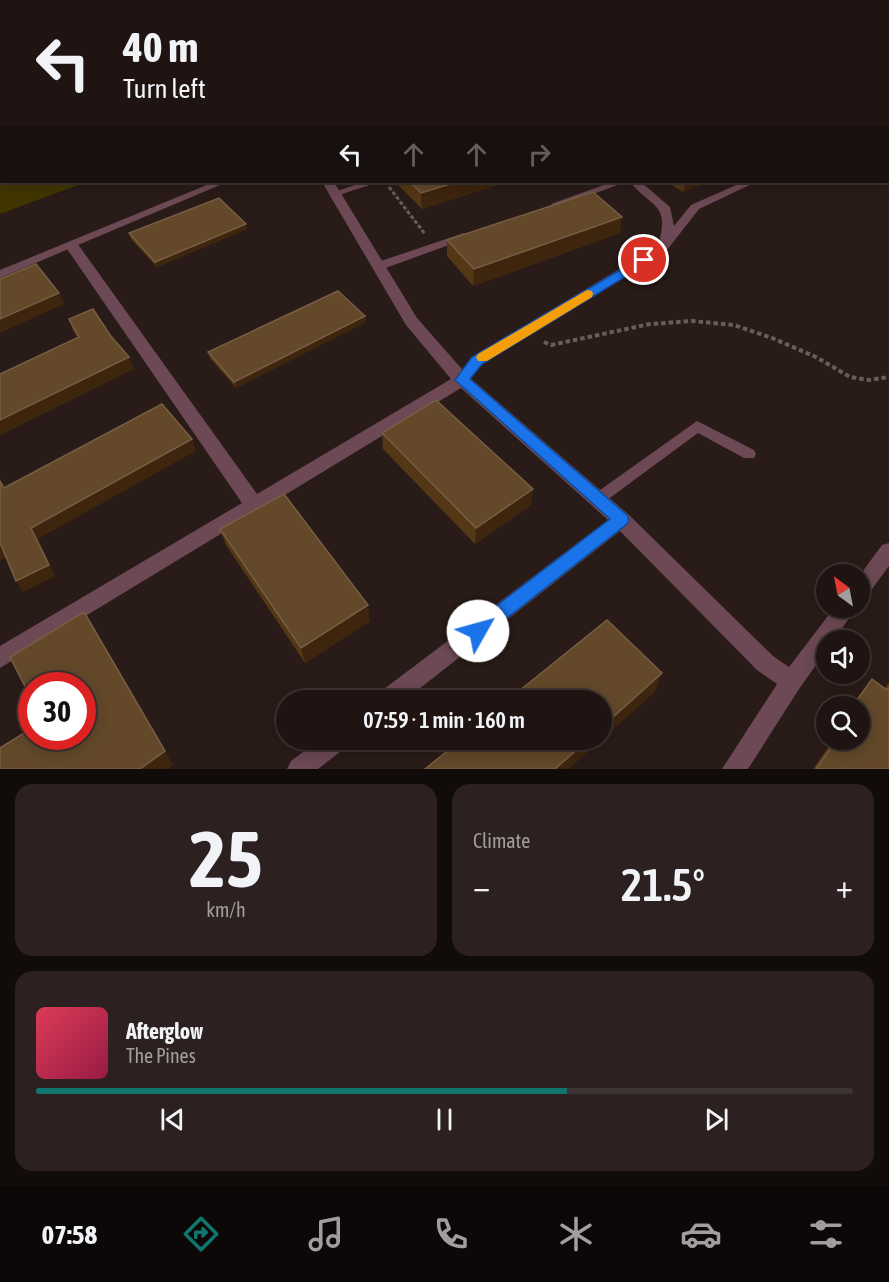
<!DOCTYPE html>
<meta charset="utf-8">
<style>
:root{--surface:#1f1412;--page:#2c2120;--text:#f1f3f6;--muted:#a19e9f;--line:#3c3332;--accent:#0f766e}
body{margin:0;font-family:"Asap Condensed",sans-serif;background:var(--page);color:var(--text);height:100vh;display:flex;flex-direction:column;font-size:22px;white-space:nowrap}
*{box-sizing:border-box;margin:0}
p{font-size:20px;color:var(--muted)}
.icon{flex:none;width:33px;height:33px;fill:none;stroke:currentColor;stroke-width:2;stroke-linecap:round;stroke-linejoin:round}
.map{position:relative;height:769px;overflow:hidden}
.drawer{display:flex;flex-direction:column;gap:15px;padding:15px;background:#110b0a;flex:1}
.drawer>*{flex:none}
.hud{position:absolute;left:0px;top:0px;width:890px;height:183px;box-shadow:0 3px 15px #0003,0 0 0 2px var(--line);background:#1f1412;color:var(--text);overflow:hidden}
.needle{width:39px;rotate:328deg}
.buttons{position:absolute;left:816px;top:564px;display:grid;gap:12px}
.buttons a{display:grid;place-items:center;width:54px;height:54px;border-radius:50%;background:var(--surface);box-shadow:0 3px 15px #0003,0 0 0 2px var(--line);font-size:30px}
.speed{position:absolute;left:18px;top:672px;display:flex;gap:12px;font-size:30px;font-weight:700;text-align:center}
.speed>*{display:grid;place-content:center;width:78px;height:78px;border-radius:50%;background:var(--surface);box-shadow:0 3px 15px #0003,0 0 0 2px var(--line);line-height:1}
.speed .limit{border:9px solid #d22;background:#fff;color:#111}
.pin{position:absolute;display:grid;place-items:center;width:51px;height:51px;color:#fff;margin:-26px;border:3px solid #fff;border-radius:50%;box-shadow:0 2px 6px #0007}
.me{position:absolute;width:66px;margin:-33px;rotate:52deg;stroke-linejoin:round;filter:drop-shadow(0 0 4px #0008)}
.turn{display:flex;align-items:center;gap:21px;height:126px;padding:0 24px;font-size:27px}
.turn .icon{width:78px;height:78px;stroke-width:2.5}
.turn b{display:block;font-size:42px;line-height:51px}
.lanes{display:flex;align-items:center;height:57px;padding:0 24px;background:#0003;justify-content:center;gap:30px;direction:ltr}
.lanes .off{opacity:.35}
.big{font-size:45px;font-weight:600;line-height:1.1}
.drawer .card{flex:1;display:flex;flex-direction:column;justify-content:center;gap:9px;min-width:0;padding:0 21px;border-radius:18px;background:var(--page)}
.drawer .dial{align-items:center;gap:0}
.dial b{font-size:78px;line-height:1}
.song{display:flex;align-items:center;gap:18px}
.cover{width:72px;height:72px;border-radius:9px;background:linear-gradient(135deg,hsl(350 70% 55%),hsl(340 70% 35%))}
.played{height:6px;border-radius:3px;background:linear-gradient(90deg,var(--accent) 65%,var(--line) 65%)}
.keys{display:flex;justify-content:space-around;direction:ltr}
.heat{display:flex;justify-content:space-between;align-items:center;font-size:33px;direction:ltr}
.drawer .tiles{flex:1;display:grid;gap:15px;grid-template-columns:1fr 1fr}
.card:last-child{grid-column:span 2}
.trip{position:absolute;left:276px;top:690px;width:336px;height:60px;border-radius:30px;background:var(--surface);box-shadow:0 3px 15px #0003,0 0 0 2px var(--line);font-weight:600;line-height:60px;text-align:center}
.tabs{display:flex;height:96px;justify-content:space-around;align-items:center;background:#0c0807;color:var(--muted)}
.tabs .icon{width:42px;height:42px}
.tabs .active{color:var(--accent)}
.tabs b{font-size:27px;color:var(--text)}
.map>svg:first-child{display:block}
</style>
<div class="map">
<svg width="889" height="769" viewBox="0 0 889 769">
<rect width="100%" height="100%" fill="#291b18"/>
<path fill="#413600" d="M1,80L2,182H86L0,214Z"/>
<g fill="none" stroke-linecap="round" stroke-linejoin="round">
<path stroke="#695d5a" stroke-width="2" stroke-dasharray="3 2" stroke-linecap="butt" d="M523,2L528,0"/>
<path stroke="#695d5a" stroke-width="3" stroke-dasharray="4 2" stroke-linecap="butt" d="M389,187L425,234"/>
<path stroke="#695d5a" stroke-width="4" stroke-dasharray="4.5 3" stroke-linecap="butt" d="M544,342L551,345L650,324L692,321L734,325L772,338L816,357L850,377L869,380L889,377"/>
<path fill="#6c4954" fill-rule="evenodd" d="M90,0H101L88,2Z
M218,0H226L227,2H219Z
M443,0H451L452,2H444Z
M0,26H2V30H0Z
M214,182H227L0,278V270Z
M364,182H379L336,196L331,193Z
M612,182H626L560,206L556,207L551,204Z
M630,182H641L670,207L674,226L691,205L743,182H756L699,209L667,250L482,363L467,383H457L455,380L472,357L658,246C670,203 654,210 630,182Z
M464,233L470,236L468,238L383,269H375L373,266L375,263Z
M697,421L754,450L756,454L754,458H744L698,433L603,503L598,505L593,503L590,499L593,495Z"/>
<path fill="#6c4954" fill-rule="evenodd" d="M322,182H334L417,318L468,376L628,514L773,656L789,667L834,608H856L834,640H826V651L799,689L748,769H722L777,684L757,670L620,531L405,700H377L380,692L608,520L461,388L0,668V646L242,503L65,246L67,243H77L257,494L451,379L406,325Z
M889,543V566L867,596L860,599V575L882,545Z
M319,740H348L345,748L318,769H287L291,761Z"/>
</g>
<path fill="#543715" d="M273,0H414L416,2H274Z
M399,182H507L422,209L399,186Z
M667,182H708L683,192Z
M247,229L157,267L131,239L129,233Z
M620,233L473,286L447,256V240Z
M365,316L366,322L236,388L210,358L208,352Z
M69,319L110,335L129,357L133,369L0,435V374L78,338L73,331Z
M382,433L531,505L475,544L383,449Z
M220,529L370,621L305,663L226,545Z
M872,679L885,688L889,682V769H813L833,740H860V706H851Z"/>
<path fill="#3d250e" d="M457,182H507L422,209L421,193Z
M686,182H708L683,192Z
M622,217L620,233L473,286L474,269Z
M246,224L247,229L157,267L155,262Z
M59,293L64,304L0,333V319Z
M365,316L366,322L236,388L234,382Z
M129,357L133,369L0,435V420Z
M192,439L196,451L38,539L55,576L23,592L16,581L31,528Z
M533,489L531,505L475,544L476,528Z
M0,545H1L8,556L0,561Z
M368,605L370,621L305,663L301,648Z
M662,673L655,692L569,769H555L588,740H602V727Z
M165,751L173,765L167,769H140Z"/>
<path fill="#63482a" stroke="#775e44" stroke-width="1.5" d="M123,0H190L192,2H118Z
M286,0H414L416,2H288Z
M410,182H457L421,193Z
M593,192L622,217L474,269L447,240Z
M219,198L246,224L155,262L129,233Z
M36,264L59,293L0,319V279Z
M338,291L365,316L234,382L208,352Z
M93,309L110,335L129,357L0,420V374L79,337L69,319Z
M436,400L533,489L476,528L382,433Z
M162,404L192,439L31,528L49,565L16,581L1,545H0V481L4,488Z
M284,494L368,605L301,648L220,529Z
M84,612L165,751L140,769H0V748L32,728V736H82V686H32V700L10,657Z
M607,620L662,673L602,727V700H508Z
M872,679L887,690L889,687V769H816L836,740H860V706H858L861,702L857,700Z
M461,740H588L555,769H425Z"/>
<path fill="#1a73e8" stroke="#114b97" stroke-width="1.5" d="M644,256L650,260L648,263L482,364L470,379L627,515L629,520L627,524L484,636L478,639L471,636L469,631L471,625L610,519L455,380L472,357Z"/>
<path fill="#f59e0b" d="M587,290L592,291L593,294L592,297L487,361H478L476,357L478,354Z"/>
</svg>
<div class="buttons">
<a><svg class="needle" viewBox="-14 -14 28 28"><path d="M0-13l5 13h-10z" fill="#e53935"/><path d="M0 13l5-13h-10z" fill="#a19e9f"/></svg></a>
<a><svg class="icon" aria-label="sound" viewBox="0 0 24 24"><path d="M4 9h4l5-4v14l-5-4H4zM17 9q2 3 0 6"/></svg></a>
<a><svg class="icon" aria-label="search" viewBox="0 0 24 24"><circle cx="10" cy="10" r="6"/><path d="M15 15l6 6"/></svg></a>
</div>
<div class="speed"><div class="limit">30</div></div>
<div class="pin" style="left:644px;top:260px;background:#d93025"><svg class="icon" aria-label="arrive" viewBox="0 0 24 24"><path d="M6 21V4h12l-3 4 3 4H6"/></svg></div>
<svg class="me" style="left:478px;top:631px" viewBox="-20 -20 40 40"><circle r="19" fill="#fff"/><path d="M0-13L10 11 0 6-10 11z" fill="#1a73e8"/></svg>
<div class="trip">07:59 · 1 min · 160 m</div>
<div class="hud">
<div class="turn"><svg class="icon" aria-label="left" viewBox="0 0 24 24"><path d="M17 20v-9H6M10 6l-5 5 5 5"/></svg><div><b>40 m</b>Turn left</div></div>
<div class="lanes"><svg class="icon" aria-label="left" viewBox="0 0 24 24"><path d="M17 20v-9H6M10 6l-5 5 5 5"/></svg><svg class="icon off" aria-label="ahead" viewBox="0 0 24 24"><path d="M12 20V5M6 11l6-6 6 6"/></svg><svg class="icon off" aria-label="ahead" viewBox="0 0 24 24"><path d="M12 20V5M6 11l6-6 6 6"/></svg><svg class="icon off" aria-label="right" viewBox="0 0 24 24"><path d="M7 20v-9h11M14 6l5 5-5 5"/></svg></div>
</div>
</div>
<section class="drawer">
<div class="tiles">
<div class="card dial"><b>25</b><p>km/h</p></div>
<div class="card"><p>Climate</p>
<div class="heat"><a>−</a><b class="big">21.5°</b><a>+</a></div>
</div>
<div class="card">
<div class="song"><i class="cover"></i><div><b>Afterglow</b><p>The Pines</p></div></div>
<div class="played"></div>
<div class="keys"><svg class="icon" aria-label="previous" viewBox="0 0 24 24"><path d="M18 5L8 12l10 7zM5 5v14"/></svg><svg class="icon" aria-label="pause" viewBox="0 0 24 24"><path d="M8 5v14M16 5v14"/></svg><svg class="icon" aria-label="next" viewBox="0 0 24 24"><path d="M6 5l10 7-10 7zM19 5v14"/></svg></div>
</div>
</div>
</section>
<nav class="tabs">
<b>07:58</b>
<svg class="icon active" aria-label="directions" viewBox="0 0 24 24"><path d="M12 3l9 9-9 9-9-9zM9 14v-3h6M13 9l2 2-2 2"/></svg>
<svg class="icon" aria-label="music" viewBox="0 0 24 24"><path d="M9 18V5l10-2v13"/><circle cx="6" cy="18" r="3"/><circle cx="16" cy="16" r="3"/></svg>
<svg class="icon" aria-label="phone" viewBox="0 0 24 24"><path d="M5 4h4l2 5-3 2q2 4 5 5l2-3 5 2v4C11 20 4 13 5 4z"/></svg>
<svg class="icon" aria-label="climate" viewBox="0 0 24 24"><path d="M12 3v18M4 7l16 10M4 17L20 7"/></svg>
<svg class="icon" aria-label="car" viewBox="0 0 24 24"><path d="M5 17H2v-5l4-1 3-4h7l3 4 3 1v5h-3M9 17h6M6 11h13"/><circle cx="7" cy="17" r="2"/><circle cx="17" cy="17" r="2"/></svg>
<svg class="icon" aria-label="filters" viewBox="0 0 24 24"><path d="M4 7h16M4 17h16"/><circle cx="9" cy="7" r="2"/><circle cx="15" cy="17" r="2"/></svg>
</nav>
